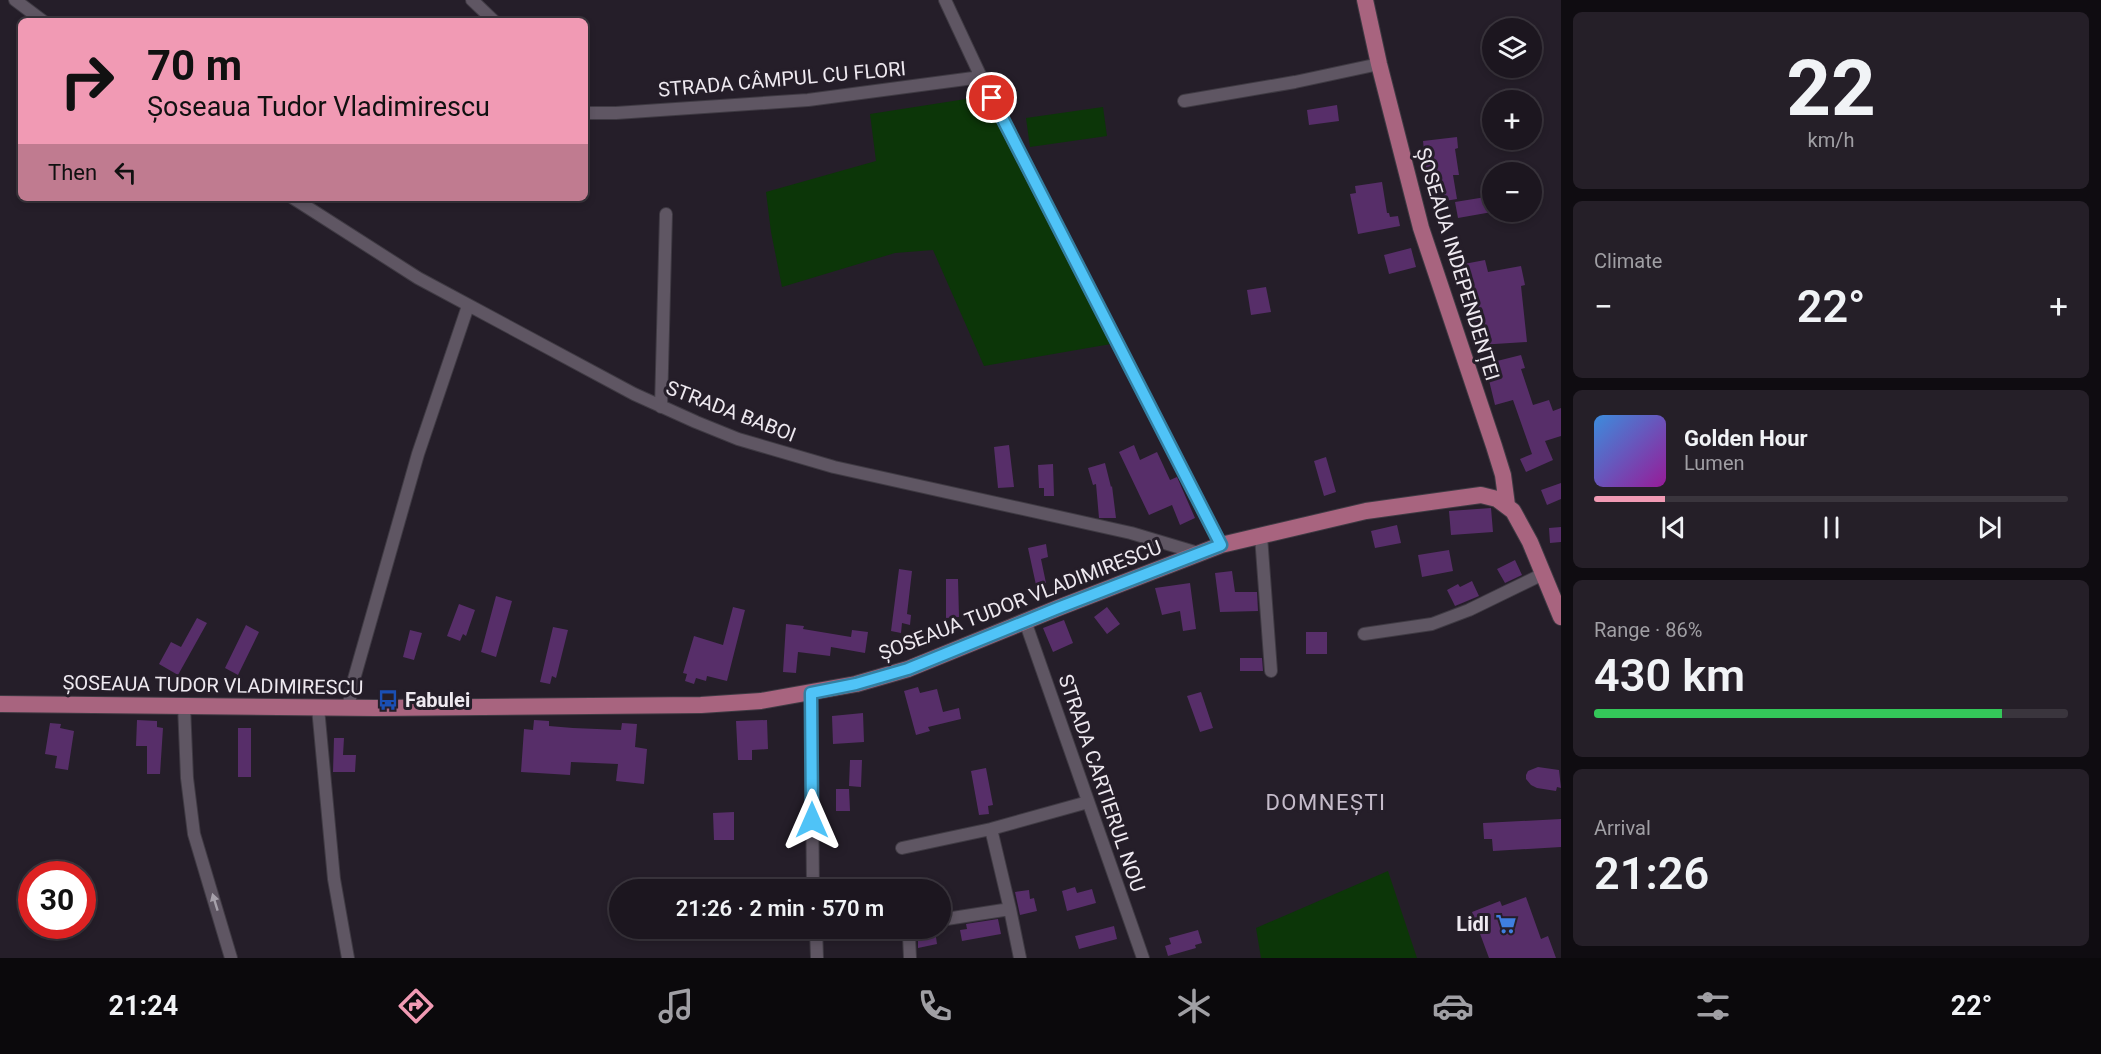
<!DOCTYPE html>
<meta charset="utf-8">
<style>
:root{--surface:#1c161f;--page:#251f28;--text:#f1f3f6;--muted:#a09fa4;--line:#3a353d;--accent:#f19ab4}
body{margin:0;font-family:Roboto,sans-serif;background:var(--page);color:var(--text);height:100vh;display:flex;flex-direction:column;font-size:22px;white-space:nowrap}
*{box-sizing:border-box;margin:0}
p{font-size:20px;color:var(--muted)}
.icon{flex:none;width:33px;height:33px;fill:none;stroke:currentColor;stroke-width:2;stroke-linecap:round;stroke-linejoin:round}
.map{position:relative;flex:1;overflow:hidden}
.details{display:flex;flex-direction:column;gap:12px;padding:12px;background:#0f0c11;width:540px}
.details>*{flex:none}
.banner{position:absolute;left:18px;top:18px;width:570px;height:183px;border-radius:9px;box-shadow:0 3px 9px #0003,0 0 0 2px var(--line);background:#f19ab4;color:#111;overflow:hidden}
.controls{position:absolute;left:1482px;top:18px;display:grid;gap:12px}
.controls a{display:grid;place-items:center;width:60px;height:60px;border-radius:50%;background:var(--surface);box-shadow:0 3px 9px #0003,0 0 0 2px var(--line);font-size:30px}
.speed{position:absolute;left:18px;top:861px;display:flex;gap:12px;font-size:30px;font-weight:700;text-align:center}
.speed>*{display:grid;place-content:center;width:78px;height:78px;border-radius:50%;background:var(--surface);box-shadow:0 3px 9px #0003,0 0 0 2px var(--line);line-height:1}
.speed .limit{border:9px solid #d22;background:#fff;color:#111}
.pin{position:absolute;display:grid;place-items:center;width:51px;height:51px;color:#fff;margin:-26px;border:3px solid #fff;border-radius:50%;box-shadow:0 2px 6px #0007}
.me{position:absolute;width:66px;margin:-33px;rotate:0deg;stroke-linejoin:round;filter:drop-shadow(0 0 4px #0008)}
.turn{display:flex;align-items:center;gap:21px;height:126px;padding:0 30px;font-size:27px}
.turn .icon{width:78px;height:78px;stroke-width:2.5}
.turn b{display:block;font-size:42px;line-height:51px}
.then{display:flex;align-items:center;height:57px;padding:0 30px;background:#0003;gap:12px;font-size:22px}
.big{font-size:45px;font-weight:600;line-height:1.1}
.details .widget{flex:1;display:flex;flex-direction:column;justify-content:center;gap:9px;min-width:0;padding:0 21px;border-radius:9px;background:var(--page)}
.details .dial{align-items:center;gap:0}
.dial b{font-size:78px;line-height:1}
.song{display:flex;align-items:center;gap:18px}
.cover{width:72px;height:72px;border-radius:9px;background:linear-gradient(135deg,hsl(210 70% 55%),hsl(300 70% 35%))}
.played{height:6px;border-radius:3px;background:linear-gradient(90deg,var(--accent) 15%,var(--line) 15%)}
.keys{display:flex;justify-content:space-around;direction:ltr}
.heat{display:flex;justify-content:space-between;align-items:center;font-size:33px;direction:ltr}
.charge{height:9px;border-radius:4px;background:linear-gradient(90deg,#34c759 86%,var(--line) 0)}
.trip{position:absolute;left:609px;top:879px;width:342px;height:60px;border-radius:30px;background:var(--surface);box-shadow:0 3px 9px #0003,0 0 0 2px var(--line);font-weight:600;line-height:60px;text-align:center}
.tabs{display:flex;height:96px;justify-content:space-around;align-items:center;background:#0b090c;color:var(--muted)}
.tabs .icon{width:42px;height:42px}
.tabs .active{color:var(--accent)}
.tabs b{font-size:27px;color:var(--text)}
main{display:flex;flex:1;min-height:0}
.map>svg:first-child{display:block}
</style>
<main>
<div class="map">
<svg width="1561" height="958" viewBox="0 0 1561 958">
<rect width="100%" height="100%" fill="#251e29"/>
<path fill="#0c3608" d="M985,96L1111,344L984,366L933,250L895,253L782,287L771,232L766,192L876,161L870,114Z
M1103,107L1107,136L1030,147L1026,118Z
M1388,871L1417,958H1261L1256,928Z"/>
<path fill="#572e69" d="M1337,105L1339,121L1309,125L1307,110Z
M1457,137L1458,148L1455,149L1459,175H1453L1457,199L1433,203L1430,179H1427L1423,141Z
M1382,182L1387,213H1389L1390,217L1398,216L1400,226L1358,234L1350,194L1356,193L1355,186Z
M1492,196V212L1458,218L1455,202Z
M1411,248L1416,267L1389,274L1384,255Z
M1485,260L1488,272L1521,266L1525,285L1521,286L1527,342L1479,345L1477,322H1470L1468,301L1464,302L1462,288L1468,287L1464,264Z
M1266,287L1271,312L1251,315L1247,290Z
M1521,355L1525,368L1521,369L1533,405L1549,400L1553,411L1561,408V436L1545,441L1553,460L1526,472L1520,459L1532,454L1513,400L1495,405L1485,364Z
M1009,445L1014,487L998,488L994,447Z
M1134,445L1140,460L1157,452L1170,480L1177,477L1195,518L1180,525L1172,505L1149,515L1119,452Z
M1326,457L1336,492L1324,496L1314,461Z
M1105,463L1111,487L1112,486L1116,518H1099L1096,484L1093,485L1088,468Z
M1053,464L1054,496H1044V488H1039L1038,465Z
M1561,483V499L1547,505L1541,490Z
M1491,508L1493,532L1451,535L1449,511Z
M1397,525L1401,543L1375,548L1371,531Z
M1561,527V542L1550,543L1549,528Z
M1046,544L1048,557L1041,559L1046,583L1036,585L1028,548Z
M1449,550L1453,571L1422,577L1418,555Z
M1515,560L1522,575L1505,583L1497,569Z
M899,569L912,571L907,614L911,615L910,625L902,623L901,633L891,631Z
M1232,571L1235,592H1257L1258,611L1220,612L1215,573Z
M946,579H958L959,617L946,618Z
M1472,581L1479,596L1455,606L1447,590L1458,584L1460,587Z
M1190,583L1196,629L1183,631L1180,611L1162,615L1155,588Z
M496,596L512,601L496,657L481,652Z
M459,604L475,610L466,636L463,634L460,641L447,636Z
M733,607L745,610L727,681L707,676L706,681L696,678L694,684L685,681L687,674L683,673L694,636L723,645Z
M1107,607L1120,624L1107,634L1094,617Z
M197,618L207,623L178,675L159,664L171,642L181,647Z
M1064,620L1073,643L1053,652L1043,628Z
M786,624L804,626L803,629L851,637L852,630L868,632L865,653L831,647L830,656L798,652L796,673L783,672Z
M246,625L259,632L238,675L225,668Z
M553,627L568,630L556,678L552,676L550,684L540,682Z
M410,630L422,633L414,660L403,657Z
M1306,632H1327V654H1306Z
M1240,658H1262L1263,671H1240Z
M918,687L920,693L937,689L943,712L959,708L961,719L928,727L930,731L916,735L904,691Z
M1201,692L1213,728L1200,732L1187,696Z
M863,713L864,742L833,744L832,716Z
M137,720L157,721V727L163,728L160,774H147V746H136Z
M534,720L549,721V726L573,728L621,730L622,723L637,724L635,747L647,749L644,784L616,781L618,764L571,762L570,775L521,772L524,729L533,730Z
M767,720L768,749L752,750V760H738L736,721Z
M50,723L61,724L60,728L74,731L68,770L55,768L57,756L45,754Z
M238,728H251V777H238Z
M334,738H344L343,755H356L355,772H333Z
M850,760H862L861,787L849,786Z
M1538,767L1559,770L1561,788L1557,787L1556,791L1537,788L1531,785L1526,779V775L1528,771Z
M986,768L993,805L988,806L989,814L979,815L971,771Z
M836,789H849L850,811H836Z
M734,812V840H714L713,813Z
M1561,819V847L1493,851L1492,839H1484L1483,823Z
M1075,887L1077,893L1092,889L1096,903L1067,911L1062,891Z
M1029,890L1030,899L1034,898L1037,911L1020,915L1015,892Z
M1526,897L1541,939L1548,936L1556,958H1489L1472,912L1500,901L1502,906Z
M998,919L1001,934L962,941L960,930L967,929L966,924Z
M1114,926L1117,939L1079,949L1075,936Z
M935,930L937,944L918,948V933Z
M1198,930L1202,943L1195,945L1196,948L1168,956L1165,946L1171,944L1169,938Z"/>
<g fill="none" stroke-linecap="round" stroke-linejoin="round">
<g stroke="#3f3a43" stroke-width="14">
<path id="minor" d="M15,0L43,21
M472,0L494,21
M945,0L981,77L1221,545
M1184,101L1295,82L1379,64
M585,113H616L808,100L981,77
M293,198L418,278L634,394L696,422L738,439L834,467L1131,533L1198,553
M661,407L666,214
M1261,536L1271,671
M1025,621L1143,958
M1364,634L1432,624L1469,610L1543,574
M811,693L813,890
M184,705L187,778L194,834L231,958
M318,708L334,879L348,958
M348,708L354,679L418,454L468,306
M991,829L1010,909L1020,958
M902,848L991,829L1088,802
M940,920L1010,909
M816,928L817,958
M910,958L909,936L911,928"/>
</g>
<g stroke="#3f3a43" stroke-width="18">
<path id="major" d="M1365,0L1379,64L1421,228L1494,446L1503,475L1507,505
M0,704L376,708L701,705L761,701L856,684L908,669L1058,608L1221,545L1366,511L1481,495L1497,499L1513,511L1530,542L1561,617"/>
</g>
<use href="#minor" stroke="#5f5663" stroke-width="12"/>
<use href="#major" stroke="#a8647f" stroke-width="16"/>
</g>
<defs><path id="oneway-solid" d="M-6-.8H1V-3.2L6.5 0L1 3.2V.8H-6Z" transform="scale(1.5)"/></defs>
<use fill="#a6a0aa" href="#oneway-solid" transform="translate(215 902) rotate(-107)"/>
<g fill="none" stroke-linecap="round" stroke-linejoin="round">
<g stroke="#337fa1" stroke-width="15">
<path id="route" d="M812,820L811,693L856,684L908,669L1058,608L1221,545L992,98"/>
</g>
<use href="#route" stroke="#4fc3f7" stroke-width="10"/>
</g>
<defs>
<g id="bus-bare" transform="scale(1.62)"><path d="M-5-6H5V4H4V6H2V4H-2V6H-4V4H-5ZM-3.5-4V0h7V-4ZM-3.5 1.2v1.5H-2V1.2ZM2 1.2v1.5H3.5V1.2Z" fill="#1a4fb4" stroke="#251e29" stroke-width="2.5" paint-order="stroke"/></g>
<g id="supermarket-bare" transform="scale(1.62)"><path d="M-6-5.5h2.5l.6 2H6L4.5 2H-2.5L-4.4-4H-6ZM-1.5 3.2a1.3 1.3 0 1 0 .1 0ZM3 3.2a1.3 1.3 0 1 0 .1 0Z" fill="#3f7fe0" stroke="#251e29" stroke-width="2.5" paint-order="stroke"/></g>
</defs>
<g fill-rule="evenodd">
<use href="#bus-bare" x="388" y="700"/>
<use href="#supermarket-bare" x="1506" y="924"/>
</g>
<g text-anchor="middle" stroke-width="6" stroke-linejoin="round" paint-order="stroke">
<g font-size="20" fill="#eee9f0" stroke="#251e29">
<text transform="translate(782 79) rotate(-5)" y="7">STRADA CÂMPUL CU FLORI</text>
<text transform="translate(1458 264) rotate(73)" y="7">ȘOSEAUA INDEPENDENȚEI</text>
<text transform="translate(731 411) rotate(21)" y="7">STRADA BABOI</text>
<text transform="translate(1020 600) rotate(-21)" y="7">ȘOSEAUA TUDOR VLADIMIRESCU</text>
<text transform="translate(213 685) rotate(1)" y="7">ȘOSEAUA TUDOR VLADIMIRESCU</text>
<text transform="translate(1102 783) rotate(71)" y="7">STRADA CARTIERUL NOU</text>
</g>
<g font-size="20" font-weight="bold" fill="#eee9f0" stroke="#251e29" text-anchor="start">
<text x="405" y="707">Fabulei</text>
<text x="1489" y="931" text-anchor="end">Lidl</text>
</g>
<g font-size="22" letter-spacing="1.5" fill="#c5bbca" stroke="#251e29">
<text x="1326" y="810">DOMNEȘTI</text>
</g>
</g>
</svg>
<div class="controls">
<a><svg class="icon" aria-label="layers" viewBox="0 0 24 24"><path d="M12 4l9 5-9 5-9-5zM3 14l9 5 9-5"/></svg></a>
<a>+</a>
<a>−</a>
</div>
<div class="speed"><div class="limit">30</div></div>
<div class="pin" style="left:992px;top:98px;background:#d93025"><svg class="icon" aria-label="arrive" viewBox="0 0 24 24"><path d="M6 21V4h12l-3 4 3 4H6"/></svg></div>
<svg class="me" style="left:812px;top:820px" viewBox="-20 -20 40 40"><path d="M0-17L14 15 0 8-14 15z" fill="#4fc3f7" stroke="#fff" stroke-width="4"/></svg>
<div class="trip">21:26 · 2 min · 570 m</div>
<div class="banner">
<div class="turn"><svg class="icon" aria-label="right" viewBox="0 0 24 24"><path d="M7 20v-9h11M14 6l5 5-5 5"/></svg><div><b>70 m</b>Șoseaua Tudor Vladimirescu</div></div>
<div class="then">Then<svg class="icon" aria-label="left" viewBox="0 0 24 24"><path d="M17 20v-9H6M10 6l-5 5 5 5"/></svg></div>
</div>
</div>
<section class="details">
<div class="widget dial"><b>22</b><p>km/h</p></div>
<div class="widget"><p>Climate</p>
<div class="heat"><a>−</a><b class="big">22°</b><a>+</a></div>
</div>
<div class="widget">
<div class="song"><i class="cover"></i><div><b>Golden Hour</b><p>Lumen</p></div></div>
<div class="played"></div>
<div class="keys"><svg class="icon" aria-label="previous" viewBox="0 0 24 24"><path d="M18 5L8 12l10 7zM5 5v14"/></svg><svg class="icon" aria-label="pause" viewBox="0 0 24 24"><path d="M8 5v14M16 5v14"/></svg><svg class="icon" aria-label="next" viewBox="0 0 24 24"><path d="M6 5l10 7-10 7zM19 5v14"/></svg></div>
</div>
<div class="widget"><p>Range · 86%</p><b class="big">430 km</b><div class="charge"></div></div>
<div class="widget"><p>Arrival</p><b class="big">21:26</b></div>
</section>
</main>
<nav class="tabs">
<b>21:24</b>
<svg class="icon active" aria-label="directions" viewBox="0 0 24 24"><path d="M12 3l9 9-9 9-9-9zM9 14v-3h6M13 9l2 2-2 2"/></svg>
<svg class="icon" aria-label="music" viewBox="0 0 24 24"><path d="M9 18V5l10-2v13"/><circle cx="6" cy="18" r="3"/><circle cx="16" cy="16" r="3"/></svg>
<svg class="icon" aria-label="phone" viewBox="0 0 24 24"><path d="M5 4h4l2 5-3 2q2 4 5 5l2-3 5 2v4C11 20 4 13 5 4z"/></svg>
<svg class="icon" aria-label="climate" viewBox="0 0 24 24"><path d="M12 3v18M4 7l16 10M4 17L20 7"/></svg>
<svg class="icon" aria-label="car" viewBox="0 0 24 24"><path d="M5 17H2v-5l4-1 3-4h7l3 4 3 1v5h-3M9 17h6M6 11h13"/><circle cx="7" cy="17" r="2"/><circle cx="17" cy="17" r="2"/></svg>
<svg class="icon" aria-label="filters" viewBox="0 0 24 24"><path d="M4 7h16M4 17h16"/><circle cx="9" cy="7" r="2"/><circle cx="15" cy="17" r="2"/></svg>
<b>22°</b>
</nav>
